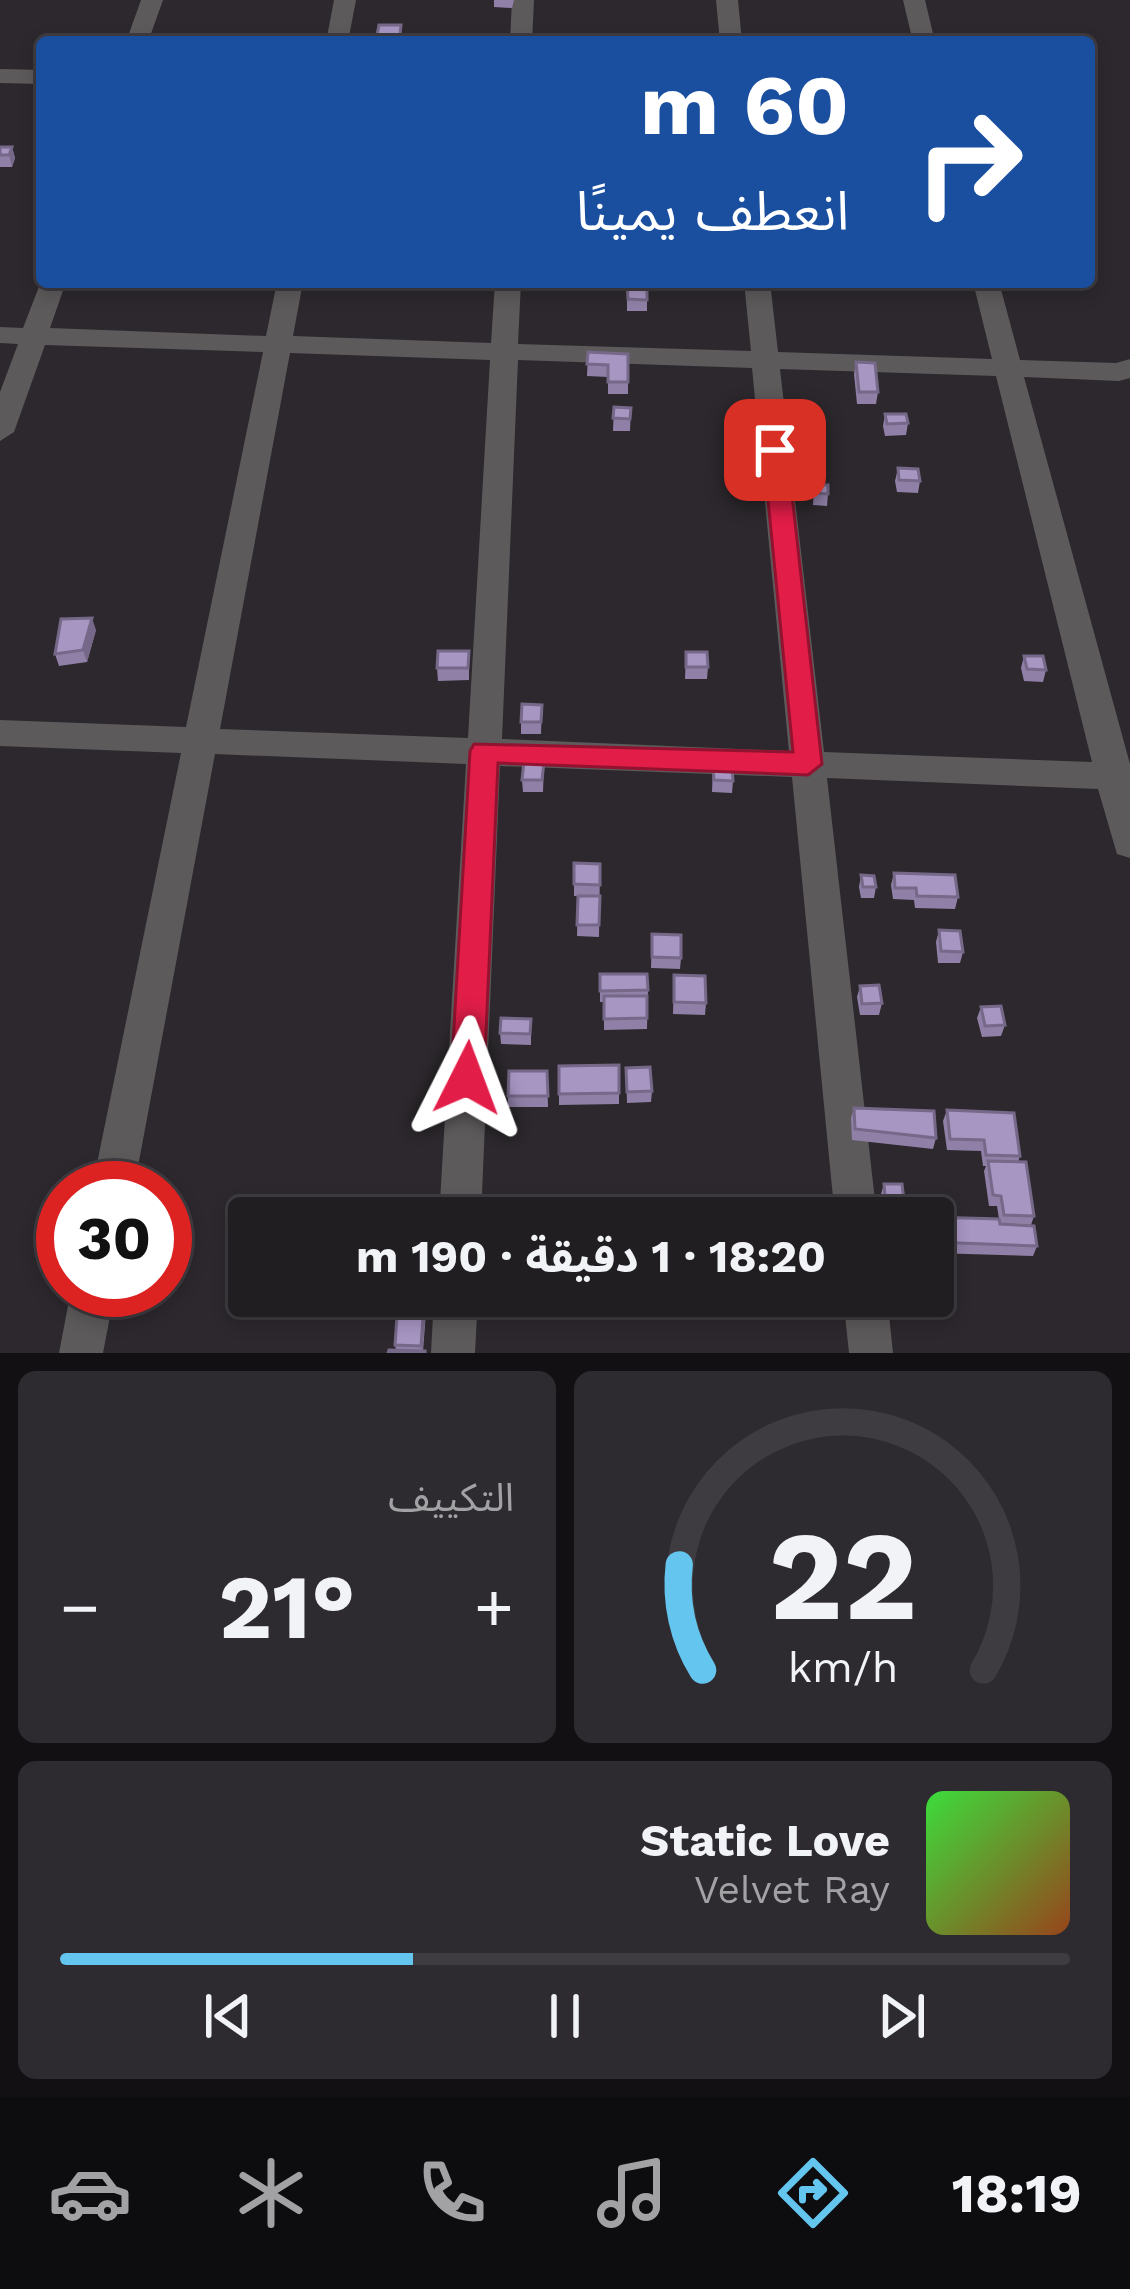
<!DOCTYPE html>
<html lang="ar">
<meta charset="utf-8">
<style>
:root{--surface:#211e22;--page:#2d2b2f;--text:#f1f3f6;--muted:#a2a2a5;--line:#3e3c40;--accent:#64c5ee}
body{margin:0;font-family:"Work Sans","Noto Sans Arabic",sans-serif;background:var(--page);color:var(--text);direction:rtl;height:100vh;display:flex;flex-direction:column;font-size:45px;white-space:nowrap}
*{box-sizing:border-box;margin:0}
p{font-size:39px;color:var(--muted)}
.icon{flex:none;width:66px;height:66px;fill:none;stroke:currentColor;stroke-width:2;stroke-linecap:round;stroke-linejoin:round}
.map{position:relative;height:1353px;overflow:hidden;direction:ltr}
.details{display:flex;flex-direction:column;gap:18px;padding:18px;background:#121013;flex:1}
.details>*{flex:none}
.top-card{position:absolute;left:36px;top:36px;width:1059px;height:252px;border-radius:12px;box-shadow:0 6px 18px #0003,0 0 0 3px var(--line);direction:rtl;background:#1a4fa0;color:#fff;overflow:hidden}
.speed{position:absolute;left:36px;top:1161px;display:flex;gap:24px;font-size:60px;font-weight:700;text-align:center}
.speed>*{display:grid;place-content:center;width:156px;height:156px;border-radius:50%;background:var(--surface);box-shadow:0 6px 18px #0003,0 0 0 3px var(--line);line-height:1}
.speed .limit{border:18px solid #d22;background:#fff;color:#111}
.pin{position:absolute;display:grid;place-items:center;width:102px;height:102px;color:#fff;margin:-51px;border-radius:24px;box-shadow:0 6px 18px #0006}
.me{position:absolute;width:132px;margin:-66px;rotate:3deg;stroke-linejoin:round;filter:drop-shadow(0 0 9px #0008)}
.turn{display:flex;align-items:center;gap:42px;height:252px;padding:0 48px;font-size:54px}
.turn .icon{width:156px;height:156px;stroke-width:2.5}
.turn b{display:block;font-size:84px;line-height:102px}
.big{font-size:90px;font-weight:700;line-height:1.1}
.details .tile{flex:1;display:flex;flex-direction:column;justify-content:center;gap:18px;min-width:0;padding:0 42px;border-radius:18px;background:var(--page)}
.details .dial{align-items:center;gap:0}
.dial svg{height:312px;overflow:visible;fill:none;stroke:var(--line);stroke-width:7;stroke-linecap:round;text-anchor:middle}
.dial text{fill:var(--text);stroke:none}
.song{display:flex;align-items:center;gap:36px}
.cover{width:144px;height:144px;border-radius:18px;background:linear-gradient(135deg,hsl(120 70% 55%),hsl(20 70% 35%))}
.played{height:12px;border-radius:6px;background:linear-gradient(90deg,var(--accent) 35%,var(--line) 35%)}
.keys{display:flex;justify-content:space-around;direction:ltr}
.heat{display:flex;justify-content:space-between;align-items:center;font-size:66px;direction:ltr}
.details .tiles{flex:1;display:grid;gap:18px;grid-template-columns:1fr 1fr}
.tile:last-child{grid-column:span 2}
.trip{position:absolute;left:228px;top:1197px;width:726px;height:120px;border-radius:12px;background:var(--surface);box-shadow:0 6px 18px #0003,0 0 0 3px var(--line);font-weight:700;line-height:120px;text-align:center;direction:rtl}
.dock{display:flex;height:192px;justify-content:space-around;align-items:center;background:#0d0c0e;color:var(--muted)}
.dock .icon{width:84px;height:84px}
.dock .on{color:var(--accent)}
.dock b{font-size:54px;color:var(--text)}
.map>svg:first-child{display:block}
</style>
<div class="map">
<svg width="1130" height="1353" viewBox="0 0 1130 1353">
<rect width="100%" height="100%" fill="#2c282d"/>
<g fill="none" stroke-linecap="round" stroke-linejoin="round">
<path fill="#5d5a5c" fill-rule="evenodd" d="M141,0H163L148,42H126Z
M334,0H356L348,42H326Z
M512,0H534L532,42H510Z
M716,0H738L742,42H720Z
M903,0H925L935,42H913Z
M0,69L42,70V84L0,83Z
M42,279L66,282L50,328L266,336L277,282H303L293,336L491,343L495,282H521L518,344L751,351L744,282H770L778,352L992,359L973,282H999L1020,360L1116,363L1130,359V378L1119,381L1024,377L1130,764V858L1117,854L1098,789L827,778L877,1218H835L792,777L500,766L481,1218H439L466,764L215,754L134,1188H92L181,753L0,746V720L186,727L263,352L45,345L14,432L0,441V392L18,344L0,343V327L23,328ZM290,353L490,360L468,738L220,729ZM518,360L752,368L789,751L502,739ZM780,369L996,376L1092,762L824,752Z
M71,1290H115L103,1353H59Z
M434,1296H478L475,1353H431Z
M843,1296H887L893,1353H849Z"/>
</g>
<path fill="#9080a7" d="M494,0H514L512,8L494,7Z
M379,25L402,36L401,42H378Z
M0,147H12L15,158L12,167H0Z
M627,282H647V311H627Z
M588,352L628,354V394H608V377L587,376Z
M856,362L878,392L876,404H857L854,374Z
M614,407L631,408L630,431H613Z
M885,414L908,423L906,435L885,436L883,426Z
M898,468L920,481L918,493L897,492L895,481Z
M814,485L828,494L827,506L813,505Z
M96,630L87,662L59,666L55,654Z
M469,651V680L438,681L437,668Z
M686,652L708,667L707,679H685Z
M1024,656L1046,670L1043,682L1024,681L1021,668Z
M542,705L541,734H521V722Z
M544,762L543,792H523L522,780Z
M713,765L733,781L732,793L712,792Z
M600,864L599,937L577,936L578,896H574V884Z
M894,873L958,897L955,909L915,908L914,900L893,899L891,885Z
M861,875L876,887L874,898H861L859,887Z
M939,930L963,952L960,963H938L936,942Z
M652,934L681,958L680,969L651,968Z
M600,974L648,990L647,1029L604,1030V1002H600Z
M674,975L706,1003L705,1015L673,1014Z
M860,986L882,1003L879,1015H860L857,997Z
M981,1007L1005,1025L1001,1036L982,1037L977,1018Z
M531,1019V1045L501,1044L500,1033Z
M619,1065V1104L559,1105V1066Z
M626,1068L652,1091L651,1102L627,1103Z
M547,1071L548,1107H508V1096Z
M854,1108L936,1138L933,1149L852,1140L851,1118Z
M947,1110L1020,1156L1018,1162L1034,1216L1031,1225L1037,1246L1033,1256L933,1253V1218L999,1219L997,1206H989L984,1171L986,1166H983L981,1151L947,1150L943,1121Z
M884,1184L905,1208L902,1218H883L881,1194Z
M403,1296H424L426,1312L423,1351L396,1350L395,1345L404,1302Z"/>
<path fill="#756888" d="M12,147L15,158L12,167L9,155Z
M92,618L96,630L87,662L83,650Z
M424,1303L426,1312L422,1353L421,1346Z"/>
<path fill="#a795c2" stroke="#756888" stroke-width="3" d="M379,25H401L400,35H377Z
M0,147H12L9,155H0Z
M627,282H647V300L628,299Z
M588,352L628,354V382H608V365L587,364Z
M856,362L875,363L878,392H859Z
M614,407L631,408L630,419L613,418Z
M885,414H906L908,423L887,424Z
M898,468L918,469L920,481L899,480Z
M814,485H828V494L815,493Z
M92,618L83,650L55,654L61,619Z
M438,651H469L468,668H437Z
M686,652H707L708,667H686Z
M1024,656H1043L1046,670L1027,669Z
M522,704L542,705L541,722H521Z
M524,761L544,762L542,780H522Z
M713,765L732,766L733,781L714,780Z
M574,863L600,864V885L574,884Z
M894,873L955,875L958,897L917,896L916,888H895Z
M861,875L874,876L876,887H863Z
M578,896H600L599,925H577Z
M939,930L960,931L963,952L941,951Z
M652,934L681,935V958L652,957Z
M600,974H647L648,990L600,991Z
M674,975L705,976L706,1003L674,1002Z
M879,985L882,1003L862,1004L860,986Z
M604,996H647V1018L604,1019Z
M1001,1006L1005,1025L985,1026L981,1007Z
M501,1018L531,1019L530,1034L500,1033Z
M619,1065V1093L559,1094V1066Z
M650,1067L652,1091L627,1092L626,1068Z
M509,1071H547L548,1096H508Z
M854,1108L934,1111L936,1138L855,1129Z
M947,1110L1014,1113L1020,1156L986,1155L984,1140L950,1139Z
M988,1161L1026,1162L1034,1216L1004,1215L1001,1196L993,1195Z
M884,1184H902L905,1208H886Z
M930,1217L999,1219L1000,1224L1034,1226L1037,1246L933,1242V1218Z
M398,1302L424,1303L421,1346L395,1345Z
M389,1350L425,1351V1353H388Z"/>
<path fill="#e11d48" stroke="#92132f" stroke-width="3" d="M775,442L787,450L822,764L808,775L498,763L484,1078L479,1088L467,1092L456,1088L451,1078L470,751L474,744L793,752L763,450Z"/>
</svg>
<div class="speed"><div class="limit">30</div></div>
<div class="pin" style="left:775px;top:450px;background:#d93025"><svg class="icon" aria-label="arrive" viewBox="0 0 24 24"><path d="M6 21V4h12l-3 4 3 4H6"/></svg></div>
<svg class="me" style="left:467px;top:1078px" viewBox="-20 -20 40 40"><path d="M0-17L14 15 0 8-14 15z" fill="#e11d48" stroke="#fff" stroke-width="4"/></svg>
<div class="trip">18:20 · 1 دقيقة · 190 m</div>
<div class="top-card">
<div class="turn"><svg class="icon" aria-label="right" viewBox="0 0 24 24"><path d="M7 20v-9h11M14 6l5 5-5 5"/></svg><div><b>60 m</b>انعطف يمينًا</div></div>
</div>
</div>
<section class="details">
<div class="tiles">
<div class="tile dial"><svg viewBox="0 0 100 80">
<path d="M14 69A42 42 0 1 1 86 69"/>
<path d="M14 69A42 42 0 0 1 8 42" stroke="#64c5ee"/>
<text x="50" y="56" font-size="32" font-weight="700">22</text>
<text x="50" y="72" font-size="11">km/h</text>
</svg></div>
<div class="tile"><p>التكييف</p>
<div class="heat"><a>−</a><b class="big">21°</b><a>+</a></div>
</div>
<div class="tile">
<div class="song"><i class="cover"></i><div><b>Static Love</b><p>Velvet Ray</p></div></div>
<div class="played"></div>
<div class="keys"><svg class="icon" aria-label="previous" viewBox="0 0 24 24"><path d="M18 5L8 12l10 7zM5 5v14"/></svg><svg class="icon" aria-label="pause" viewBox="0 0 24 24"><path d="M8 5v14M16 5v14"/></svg><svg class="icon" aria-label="next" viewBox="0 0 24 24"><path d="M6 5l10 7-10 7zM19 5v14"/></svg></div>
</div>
</div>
</section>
<nav class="dock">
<b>18:19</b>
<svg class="icon on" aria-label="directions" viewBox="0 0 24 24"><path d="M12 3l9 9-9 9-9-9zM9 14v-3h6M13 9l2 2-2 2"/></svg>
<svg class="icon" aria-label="music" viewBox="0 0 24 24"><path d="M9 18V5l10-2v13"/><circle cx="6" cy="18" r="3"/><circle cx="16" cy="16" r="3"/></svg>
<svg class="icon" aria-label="phone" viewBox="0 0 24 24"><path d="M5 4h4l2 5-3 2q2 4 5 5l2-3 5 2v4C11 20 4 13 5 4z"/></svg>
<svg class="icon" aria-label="climate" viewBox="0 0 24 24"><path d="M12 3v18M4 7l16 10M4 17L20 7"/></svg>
<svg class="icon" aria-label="car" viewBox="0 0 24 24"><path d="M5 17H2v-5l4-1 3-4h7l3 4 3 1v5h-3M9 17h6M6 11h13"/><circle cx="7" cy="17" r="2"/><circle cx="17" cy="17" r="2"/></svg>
</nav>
